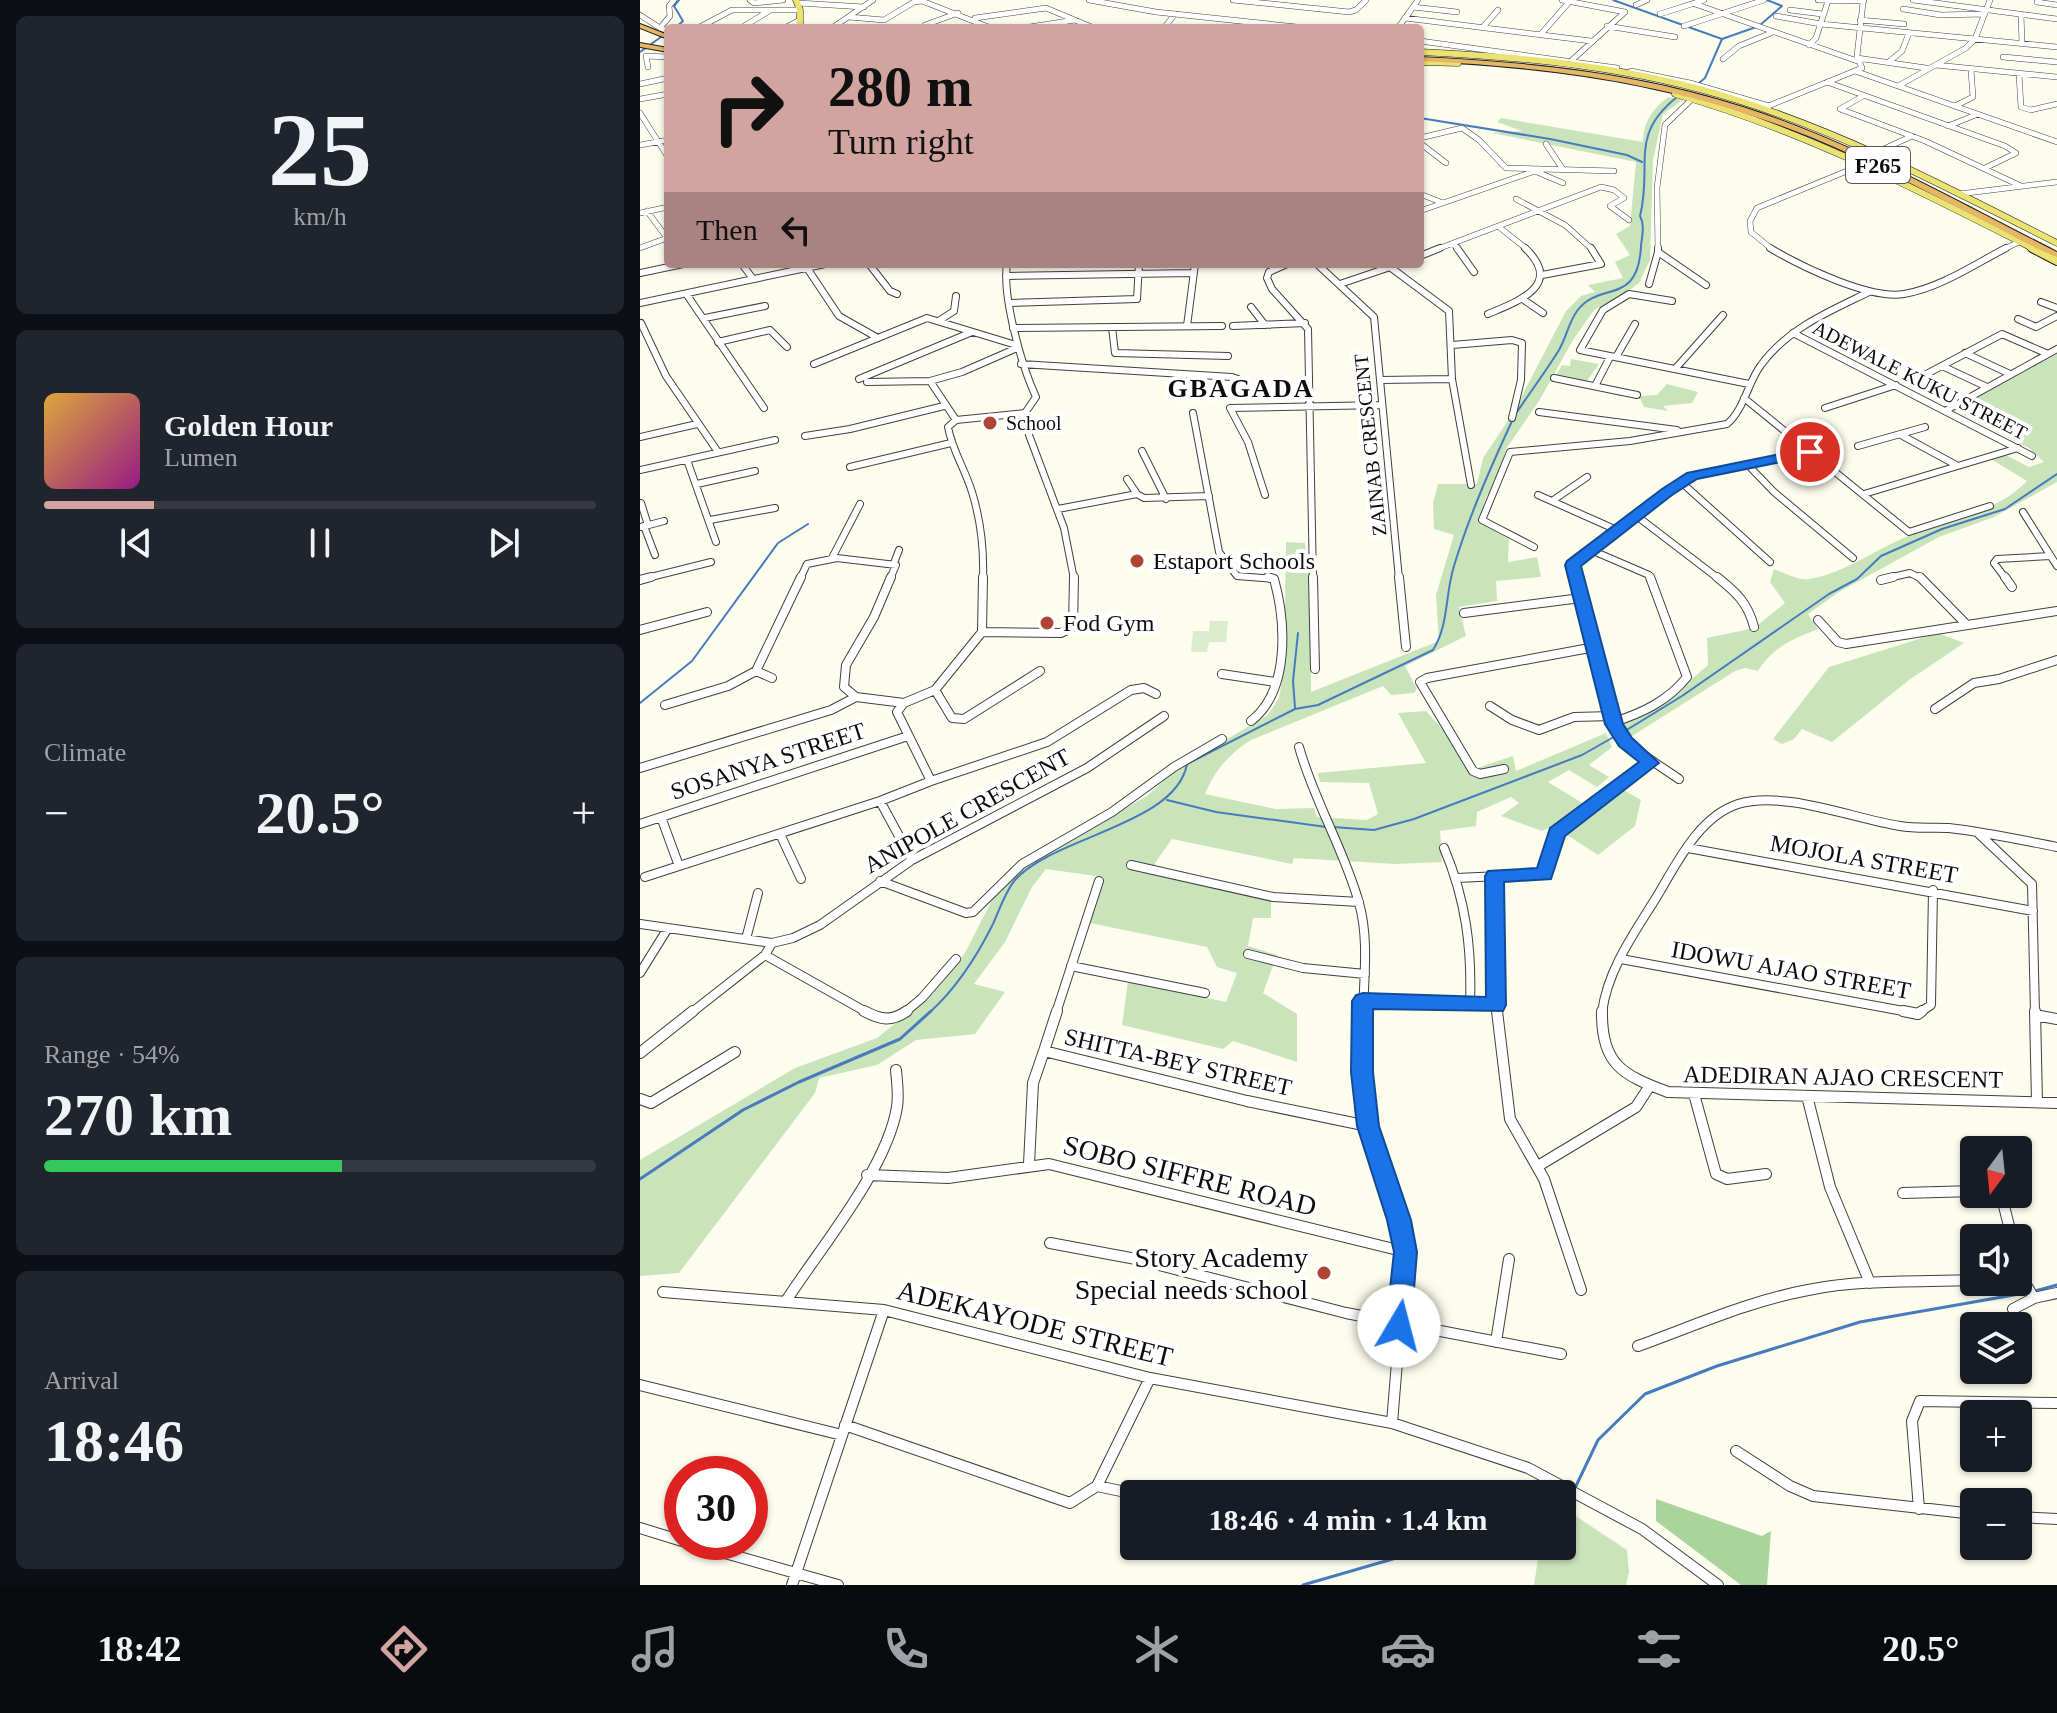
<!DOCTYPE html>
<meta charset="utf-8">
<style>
:root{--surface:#171b24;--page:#20242c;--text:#f1f3f6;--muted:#9ea1a6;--line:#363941;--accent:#d2a49f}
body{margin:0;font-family:Georgia,serif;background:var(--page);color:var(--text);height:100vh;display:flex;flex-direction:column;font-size:30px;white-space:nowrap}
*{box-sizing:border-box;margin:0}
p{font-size:26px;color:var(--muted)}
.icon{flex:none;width:44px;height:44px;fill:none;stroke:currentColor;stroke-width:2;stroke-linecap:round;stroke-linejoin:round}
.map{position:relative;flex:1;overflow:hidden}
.drawer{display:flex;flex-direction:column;gap:16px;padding:16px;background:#0d0f14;width:640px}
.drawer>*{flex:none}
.banner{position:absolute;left:24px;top:24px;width:760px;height:244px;border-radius:8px;box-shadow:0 2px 6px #0004;background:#d2a49f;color:#111;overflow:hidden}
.needle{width:52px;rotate:195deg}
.tools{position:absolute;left:1320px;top:1136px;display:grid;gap:16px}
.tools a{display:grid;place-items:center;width:72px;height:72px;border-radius:8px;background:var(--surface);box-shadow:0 2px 6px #0004;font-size:40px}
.speed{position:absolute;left:24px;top:1456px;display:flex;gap:16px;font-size:40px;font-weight:700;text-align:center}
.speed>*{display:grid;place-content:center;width:104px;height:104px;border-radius:50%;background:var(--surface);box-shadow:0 2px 6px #0004;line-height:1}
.speed .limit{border:12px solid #d22;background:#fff;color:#111}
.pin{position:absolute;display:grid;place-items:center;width:68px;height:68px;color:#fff;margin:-34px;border:4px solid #fff;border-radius:50%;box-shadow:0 2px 8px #0007}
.me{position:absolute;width:88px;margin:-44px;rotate:8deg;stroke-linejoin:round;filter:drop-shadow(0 0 6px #0008)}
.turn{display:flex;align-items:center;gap:28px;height:168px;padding:0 32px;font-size:36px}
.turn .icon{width:104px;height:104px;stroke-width:2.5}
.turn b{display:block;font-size:56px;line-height:68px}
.then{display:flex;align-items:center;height:76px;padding:0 32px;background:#0003;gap:16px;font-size:30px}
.big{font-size:60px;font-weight:600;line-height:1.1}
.drawer .card{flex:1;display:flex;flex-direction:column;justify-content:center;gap:12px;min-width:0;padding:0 28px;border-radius:12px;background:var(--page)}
.drawer .dial{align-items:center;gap:0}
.dial b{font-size:104px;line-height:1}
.song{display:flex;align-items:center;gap:24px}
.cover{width:96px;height:96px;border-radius:12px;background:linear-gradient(135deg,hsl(40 70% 55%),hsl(310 70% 35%))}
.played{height:8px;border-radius:4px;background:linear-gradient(90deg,var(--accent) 20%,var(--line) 20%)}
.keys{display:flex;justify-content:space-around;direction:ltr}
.heat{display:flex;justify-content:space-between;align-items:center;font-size:44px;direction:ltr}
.charge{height:12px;border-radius:6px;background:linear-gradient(90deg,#34c759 54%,var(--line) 0)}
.trip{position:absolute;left:480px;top:1480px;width:456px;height:80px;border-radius:8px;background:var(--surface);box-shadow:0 2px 6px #0004;font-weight:600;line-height:80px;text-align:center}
.tab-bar{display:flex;height:128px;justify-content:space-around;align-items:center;background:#090b0e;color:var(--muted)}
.tab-bar .icon{width:56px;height:56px}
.tab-bar .active{color:var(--accent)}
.tab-bar b{font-size:36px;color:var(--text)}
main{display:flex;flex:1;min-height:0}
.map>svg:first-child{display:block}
</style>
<main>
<section class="drawer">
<div class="card dial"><b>25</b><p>km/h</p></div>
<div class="card">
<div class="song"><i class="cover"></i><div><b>Golden Hour</b><p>Lumen</p></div></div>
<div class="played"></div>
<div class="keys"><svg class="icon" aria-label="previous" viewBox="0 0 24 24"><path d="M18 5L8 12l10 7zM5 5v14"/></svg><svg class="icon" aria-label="pause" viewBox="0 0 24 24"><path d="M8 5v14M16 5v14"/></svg><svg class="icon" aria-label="next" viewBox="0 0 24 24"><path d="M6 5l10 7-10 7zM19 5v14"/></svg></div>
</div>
<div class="card"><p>Climate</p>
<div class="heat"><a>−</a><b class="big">20.5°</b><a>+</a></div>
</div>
<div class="card"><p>Range · 54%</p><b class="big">270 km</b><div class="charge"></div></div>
<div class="card"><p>Arrival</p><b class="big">18:46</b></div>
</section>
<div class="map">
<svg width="1417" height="1585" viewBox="0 0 1417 1585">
<rect width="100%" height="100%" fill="#fdfdee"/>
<path fill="#c9e4bb" d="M1028,97L1043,100L1023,114L1013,160L1010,260L999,283L981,296L954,310L933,340L899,401L866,449L855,484L846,497L838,522L869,539L868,562L897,557L901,577L856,581L857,601L819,607L826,636L765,666L777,689L774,693L751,695L743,686L611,740C589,754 575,770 565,794L636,809L674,808L677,817L727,820L738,814L729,783L680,782L678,773L786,763L758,713L786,711L837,768L873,756L876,771L966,733L972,747L949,765L969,777L957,787L929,770L908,782L949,807L982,789L1001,800L995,826L958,855L913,826L902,831L861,816L879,803L871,797L837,812L836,826L800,831L802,862L755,864L654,858L652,864L532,839L515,863L518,874L631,897V918H613L608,946L637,955L623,993L657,1014V1062L593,1041L583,1049L482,1025L488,981L586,1002L597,973L577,967L567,947L450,923L463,877L406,869L392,887L365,942L334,984L365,992L335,1034L276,1040L237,1065L179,1078L175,1093L39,1273L0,1276V1160L155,1068L237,1038L293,993L325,953L357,890L378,869L507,796L536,769L628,715L639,698L644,668L646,542L665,543L671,580V692L799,641L796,595L814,535L794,529L793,503L798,484H837L843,458L873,413L926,311L941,296L955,292L948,285L983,278L975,262L990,255L976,234L990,226L996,162L852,133L882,131L857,122L861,118L1003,142C1004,121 1011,111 1028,97Z
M1417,352V482L1354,517L1299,537L1199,592L1168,614L1178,629C1152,639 1132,648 1118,671L1105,668L1095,671L989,738L983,734L979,723L1038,691L1068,665L1067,638L1114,628L1145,603L1130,582L1134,569C1145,573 1159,581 1169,579C1206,573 1237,548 1271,535C1310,519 1356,513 1387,481L1349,458L1362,453L1389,467L1404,462L1389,448L1312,409Z
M931,359L959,364L947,381L915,377L922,365L930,366Z
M1027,384L1058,392L1052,403L1023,406L1028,411L1004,407L999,396L1017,395Z
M1298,633L1324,643L1269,680L1192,742L1162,729L1154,739L1142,744L1133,739L1189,667Z
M922,1507L987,1550L989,1572L986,1585H894L900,1546H922Z"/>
<path fill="#abd39c" d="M1016,1499L1122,1536L1131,1531L1127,1585H1101L1016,1521Z"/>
<path fill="#dbeccc" d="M570,621H588L586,642H569L567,652H551L553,631H569Z"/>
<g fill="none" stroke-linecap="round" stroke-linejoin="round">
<path stroke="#477abe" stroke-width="2" d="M973,0L1082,39L1065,78L1059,83
M35,28L43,21L34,6L39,0
M1082,39L1119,26L1142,6L1127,0
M0,52L28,32
M780,118L910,139L987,155L1002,162
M877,412C891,391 906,371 919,350C926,338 929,322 937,311C960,280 998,307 1001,246C1002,236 1005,225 1000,216C1013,165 988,136 1037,97
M0,703L52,661L138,543L168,524
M655,708L653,681L658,633
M985,731L1042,696L1189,594L1217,579L1241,556L1302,529L1365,509L1417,474
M527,800L576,812L686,827
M693,827L734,830L774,819L942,755L979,734
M289,1013C317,988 336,958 353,924C359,911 365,892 375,880C414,836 536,825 547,764L655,709L678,705L793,650C809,625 805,594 814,566C829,516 850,469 872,421"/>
<path stroke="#477abe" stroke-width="3" d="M0,1179L103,1110L159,1082L260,1039L291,1011
M1395,1291L1417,1285
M935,1488L958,1440L1005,1394L1077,1366L1220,1322L1385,1293
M922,1516L931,1498
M663,1585L763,1556L817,1546"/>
<g stroke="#404040" stroke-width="6">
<path id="minor-far3" d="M110,0L114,3L143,0
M449,0L516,12L666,28
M593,0L709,12L716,10L726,0
M922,0L985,12L931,61
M1178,0L1224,1
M1273,0L1417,19
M1397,2L1417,5
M158,3L224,7
M1055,4L1220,62
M996,5L1007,0
M773,7L817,12
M1263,9L1301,15L1344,14
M1150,10L1182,14
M1020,14L1064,0
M1381,14L1382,44
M0,15L20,28
M1136,16L1181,24L1417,47
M209,17L244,20L274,2L282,1L351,28
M335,18L406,8L454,28
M765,18L951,41
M1220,20L1264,24
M285,25L318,13
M967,26L1035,37
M1044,26L1124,0
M470,27L477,28
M843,27L858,10
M58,28L92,10H160
M101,28L129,11
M145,28L160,20
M192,28L233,0
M383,28L435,20
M524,28L535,14
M758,28L778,0
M28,31L20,28L30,16L29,6L34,0
M901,34L930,1
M780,41L977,68
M1169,45L1176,38L1188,1
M1363,57L1417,62
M1217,58L1286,68
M1083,59L1099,46L1131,33
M1250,61L1262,51L1269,33
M1296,65L1417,77
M8,67L6,56L28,57
M991,71L1050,83L1129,106
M1215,71L1417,142
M1379,74L1381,107L1391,110L1417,104
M1187,82L1365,146L1376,153L1345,168
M0,84L28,78
M1258,86L1326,48L1335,39L1350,0
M1223,96L1200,109L1285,141L1381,186
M0,99L28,94
M1315,106L1333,97L1331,70
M1126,107L1222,68L1217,56L1223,3
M0,113L28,157
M1308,126L1338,114
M780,138L822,128L839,140L866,168L974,171
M780,143L806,163
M906,144L922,168
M0,145L28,140
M1235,153L1272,136
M897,172L923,183
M780,194L803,203
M1319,194L1417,182
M876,199L925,225L953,250
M780,211L895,171
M0,213L28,207
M859,227L888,250
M814,244L818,250
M0,248L27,238L7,211
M795,250L961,187L974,190L984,198L970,206L989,220
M1018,250L1017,188L1025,125L1053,98
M1133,250L1111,232L1110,221L1117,208L1224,164
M1362,250L1379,242"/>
</g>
<g stroke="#404040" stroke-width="8">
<path id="minor-far2" d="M817,248L834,272
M1018,248V252L1066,285
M1130,248C1160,266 1230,300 1264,294C1300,288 1335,264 1366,248
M780,256L800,248
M102,264L113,279
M229,264L250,291L257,294
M367,264C362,297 382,367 396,397L385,413
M647,264L629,272L627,278L632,289L668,329L673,579
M677,264L734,317L759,579
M165,265L199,316L238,338
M750,267L809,311L812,379L831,485
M0,273L43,264
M902,275L961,264L951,248
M366,276L553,273
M700,284L759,264
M1009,284L1018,252
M47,295L124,408
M884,300L903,313
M1032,301L989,294L963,310L940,350L1109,384
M1401,302L1417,308
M0,303L185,264
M371,303L497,299L499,264
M611,307L625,325
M848,314C879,301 924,285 885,248
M65,318L125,306
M1378,319L1396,327L1417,316
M300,320L314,311L316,296
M1,323L26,376L78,452
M547,326L555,264
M593,326L665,323
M472,327L475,353L588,356
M373,328L582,326
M1153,333L1392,456
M78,342L130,330L147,347
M812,345L872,340L882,343L881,380L872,418
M1325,353L1370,374
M976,357L995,324
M174,364L287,318L376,345
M381,364L592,377L598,379L599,385
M1302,366L1347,387
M1035,369L1083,315
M914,378L997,395
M1279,378L1362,334L1408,354
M219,379L332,332
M740,380L812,379
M227,382L290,381
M955,386L970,357
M1104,398L1269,532L1350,506
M1185,408L1256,385
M1305,411L1417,349
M899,412L1037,430
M385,413L389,435L424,528L434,579
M553,413L579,552L597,576L634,579
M316,420L290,381L322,372L377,348
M1261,435L1316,465
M165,436L210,429L304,406
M0,437L57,424
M1218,446L1285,427
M502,451L526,499
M47,460L76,542
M1108,465L1134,492L1213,558
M210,467L311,443
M0,470L135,440
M487,479L497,494L504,498L569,496
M1041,482L1130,562
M57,484L115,471
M1224,494L1378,448
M625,495L608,442L590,408L742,405
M898,495L979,531
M912,501L947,477
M1,503L8,525
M418,509L497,494
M1383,512L1417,566
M998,517L1079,579
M70,520L135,508
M5,526L24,521
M0,527L4,526L15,555
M894,547L842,520L870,452L990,441L1087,424C1104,410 1108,382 1121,365C1148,328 1190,311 1229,292
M951,550L1009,575L1011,579
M192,558L220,504
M254,563L259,550
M3,579L71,562
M160,579L167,564L197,558L256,565L250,579
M343,579C344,549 341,521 332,492C325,469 312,450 308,427L316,420L385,413
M936,579L932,565L1052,476L1170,452
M1244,579L1270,573L1282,579
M1366,579L1354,563L1357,559L1410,556"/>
</g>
<g stroke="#404040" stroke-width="10">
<path id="minor-far1" d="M251,577L234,617L206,665L204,687L216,697L264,703
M673,577L675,669
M759,577L766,647
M935,577L974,724L990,746L1039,779
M1077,577C1096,592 1108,603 1114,627
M1280,577L1325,623
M1365,577L1372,587
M0,580L11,577
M1241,580L1253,577
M824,613L941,598
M1178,620L1198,642L1206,644L1417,611
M0,630L67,612
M342,632L421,633L433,627L434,577
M116,671L132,678
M582,674L635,682
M295,690L312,718L324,719L400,671
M25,705L88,686L116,671L161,577
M850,706L872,720L899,730L934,717L973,716
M1295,709L1334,683L1359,679L1417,660
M611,721C650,691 646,622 634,579L628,577
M974,722C1002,713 1028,701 1047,677L1010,577
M659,747C674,801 704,849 719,903C729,938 724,977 723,1013
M0,768L191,710L216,697
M864,769L840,774L833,771L780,682L787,678L955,647
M291,781L407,742L491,690L504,688L516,694
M21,817L39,866
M0,824L268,736
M1338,833L1392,884L1395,1013
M140,834L161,879
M804,848C826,900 832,948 830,1004
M1048,848L1393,911
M272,860L240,801L291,781L257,712L264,703L295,690L342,632L343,577
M491,865L633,897L719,902
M855,876L856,1005
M5,877L240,801
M817,878L904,874L916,833L1010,763
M240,881L326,913L333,912L382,864L472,812L534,767L582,739
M0,924L132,943
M106,939L118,893
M608,954L663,968L725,974
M125,955L228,1013
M981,959L1274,1013
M431,966L565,993
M0,973L28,928
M723,1001L856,1005L857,1013
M51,1013L125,955L132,943L153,938L180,925L272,860L447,768L524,716
M264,1013L282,998L316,959
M416,1013L459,881
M962,1013C967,971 994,933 1016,898C1036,865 1058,817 1098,804C1144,790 1214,819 1260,826C1276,829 1293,827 1309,828C1345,832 1381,840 1417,847
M1279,1013L1291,1005L1293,890"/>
</g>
<g stroke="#404040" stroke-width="12">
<path id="minor" d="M224,1011C241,1020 251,1022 267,1011
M723,1011L722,1072L728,1126L759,1220L766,1252L752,1423L888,1468L1002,1529L1078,1585
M857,1011L870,1119L904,1179L941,1290
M962,1011C961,1064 982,1075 1028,1092L1417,1103
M1263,1011L1278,1014L1282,1011
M1395,1011L1397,1102
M1395,1015L1417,1019
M404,1051L417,1011
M0,1053L53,1011
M1054,1094L1076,1174L1087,1179L1126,1174
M1167,1096L1190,1187L1230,1283
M0,1099L11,1103L95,1052
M389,1164L393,1083L404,1051L607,1101L728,1126
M898,1166L996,1107L1009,1087
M227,1175L308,1178L409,1164L766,1252
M1263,1193L1334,1191
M1361,1194L1372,1238
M410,1243L496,1259L706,1313L921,1354
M1378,1262L1382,1278
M1378,1279L1382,1278L1394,1298
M23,1292L244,1310L510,1378L752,1423
M146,1301C180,1248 247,1169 257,1107C259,1095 257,1082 256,1070
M1373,1309L1394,1298L1417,1293
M856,1342L869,1259
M998,1346C1054,1326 1109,1301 1168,1290C1222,1279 1279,1282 1334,1280
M0,1385L202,1435
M205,1425L430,1503L457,1486L510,1378
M1096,1451L1150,1486L1173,1496L1334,1514
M457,1486L495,1494
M1279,1509L1272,1421L1280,1401L1417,1403
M1378,1517L1417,1519
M0,1528L42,1541
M46,1542L198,1585
M152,1585L244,1310"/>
</g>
<g stroke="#1e1e1e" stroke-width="7">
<path id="major-far1" d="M156,0L160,10V28
M780,52C887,57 994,67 1097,100C1209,135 1312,190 1417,243
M780,62L818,63
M1035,94C1163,130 1278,190 1396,250"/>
</g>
<g stroke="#1e1e1e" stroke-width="10">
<path id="major" d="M1392,248L1417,261"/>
</g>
<g stroke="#1e1e1e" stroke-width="2">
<path id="highway" d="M0,24L28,35V39L0,28Z
M0,43L28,48V52L0,47Z
M780,57C889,62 999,73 1103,107C1213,142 1314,200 1417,252V257C1393,248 1370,234 1346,222C1301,199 1256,175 1210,154C1067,89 936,68 780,61Z"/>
</g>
<use href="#minor-far3" stroke="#fff" stroke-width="5"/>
<use href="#minor-far2" stroke="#fff" stroke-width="6"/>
<use href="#minor-far1" stroke="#fff" stroke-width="8"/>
<use href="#minor" stroke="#fff" stroke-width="10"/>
<use href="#major-far1" stroke="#eae272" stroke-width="6"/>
<use href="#major" stroke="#eae272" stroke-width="8"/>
<use href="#highway" fill="#e4b665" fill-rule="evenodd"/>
</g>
<path fill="#1a73e8" stroke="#114b97" stroke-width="2" d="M1170,448L1177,452L1175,455L1057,479L1032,495L941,566L983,724L992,738L1019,763L925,836L911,879L864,882L866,1005L863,1011L733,1009V1072L739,1126L771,1220L777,1252L771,1326L767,1334L759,1337L750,1334L746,1326L754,1252L747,1220L717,1126L711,1072L712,1001L716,995L723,993L846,997L845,876L848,871L897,868L910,828L999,762L979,746L965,724L925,565L927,561L1022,489L1047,473Z"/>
<g fill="#ad4434" stroke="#fff" stroke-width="3">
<circle cx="350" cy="423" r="8"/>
<circle cx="497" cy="561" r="8"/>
<circle cx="407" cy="623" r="8"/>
<circle cx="684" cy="1273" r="8"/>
</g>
<g text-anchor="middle" stroke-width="8" stroke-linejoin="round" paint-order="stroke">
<g font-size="20" fill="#0d0d0d" stroke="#fff">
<text transform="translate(1280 380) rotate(27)" y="7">ADEWALE KUKU STREET</text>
<text transform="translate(730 445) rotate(-96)" y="7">ZAINAB CRESCENT</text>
</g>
<g font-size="20" fill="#0d0d0d" stroke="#fff" text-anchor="start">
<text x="366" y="430">School</text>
</g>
<rect fill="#fff" stroke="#565656" stroke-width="2" x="1206" y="147" width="64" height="36" rx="6"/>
<g font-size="22" font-weight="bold" fill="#0d0d0d">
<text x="1238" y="173">F265</text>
</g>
<g font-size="24" fill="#0d0d0d" stroke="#fff" text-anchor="start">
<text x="513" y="569">Estaport Schools</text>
<text x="423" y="631">Fod Gym</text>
</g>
<g font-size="24" fill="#0d0d0d" stroke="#fff">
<text transform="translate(128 761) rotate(-18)" y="8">SOSANYA STREET</text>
<text transform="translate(327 811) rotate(-29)" y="8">ANIPOLE CRESCENT</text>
<text transform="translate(1224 859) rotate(10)" y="8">MOJOLA STREET</text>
<text transform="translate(1151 970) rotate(10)" y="8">IDOWU AJAO STREET</text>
<text transform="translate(538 1062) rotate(13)" y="8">SHITTA-BEY STREET</text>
<text transform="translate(1203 1077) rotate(1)" y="8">ADEDIRAN AJAO CRESCENT</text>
</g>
<g font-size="26" font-weight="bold" letter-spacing="2" fill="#0d0d0d" stroke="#fff">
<text x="601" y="397">GBAGADA</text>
</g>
<g font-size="28" fill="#0d0d0d" stroke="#fff">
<text transform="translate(550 1175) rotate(14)" y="10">SOBO SIFFRE ROAD</text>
<text transform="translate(395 1323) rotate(14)" y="10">ADEKAYODE STREET</text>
</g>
<g font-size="28" fill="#0d0d0d" stroke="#fff" text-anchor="end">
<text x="668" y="1267">Story Academy<tspan x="668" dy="32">Special needs school</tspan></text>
</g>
</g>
</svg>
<div class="tools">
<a><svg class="needle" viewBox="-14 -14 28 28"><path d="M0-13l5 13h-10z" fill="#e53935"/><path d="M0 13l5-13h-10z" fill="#9ea1a6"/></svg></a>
<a><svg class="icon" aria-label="sound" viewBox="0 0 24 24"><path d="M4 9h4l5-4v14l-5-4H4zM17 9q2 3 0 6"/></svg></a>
<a><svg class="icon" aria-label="layers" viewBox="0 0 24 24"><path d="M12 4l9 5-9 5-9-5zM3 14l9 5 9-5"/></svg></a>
<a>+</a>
<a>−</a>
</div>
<div class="speed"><div class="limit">30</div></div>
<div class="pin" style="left:1170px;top:452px;background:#d93025"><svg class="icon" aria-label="arrive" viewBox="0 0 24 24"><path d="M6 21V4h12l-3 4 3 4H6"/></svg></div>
<svg class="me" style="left:759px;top:1326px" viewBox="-20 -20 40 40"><circle r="19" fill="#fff"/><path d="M0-13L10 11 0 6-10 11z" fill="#1a73e8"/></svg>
<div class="trip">18:46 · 4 min · 1.4 km</div>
<div class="banner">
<div class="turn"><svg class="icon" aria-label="right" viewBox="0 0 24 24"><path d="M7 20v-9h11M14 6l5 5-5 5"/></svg><div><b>280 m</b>Turn right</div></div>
<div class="then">Then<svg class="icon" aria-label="left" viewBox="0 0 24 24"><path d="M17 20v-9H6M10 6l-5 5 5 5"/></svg></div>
</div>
</div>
</main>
<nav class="tab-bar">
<b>18:42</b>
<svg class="icon active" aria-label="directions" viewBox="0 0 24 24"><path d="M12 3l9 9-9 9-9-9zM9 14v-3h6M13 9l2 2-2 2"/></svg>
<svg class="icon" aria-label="music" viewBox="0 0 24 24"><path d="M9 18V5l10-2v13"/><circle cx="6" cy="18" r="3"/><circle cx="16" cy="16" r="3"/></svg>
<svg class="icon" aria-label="phone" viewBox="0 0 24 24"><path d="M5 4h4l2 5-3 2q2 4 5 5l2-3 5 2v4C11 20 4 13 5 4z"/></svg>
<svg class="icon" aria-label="climate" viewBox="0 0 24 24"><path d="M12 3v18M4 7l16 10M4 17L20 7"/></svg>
<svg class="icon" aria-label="car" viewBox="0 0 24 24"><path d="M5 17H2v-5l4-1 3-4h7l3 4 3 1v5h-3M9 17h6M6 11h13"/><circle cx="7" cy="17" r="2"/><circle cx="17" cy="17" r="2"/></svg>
<svg class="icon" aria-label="filters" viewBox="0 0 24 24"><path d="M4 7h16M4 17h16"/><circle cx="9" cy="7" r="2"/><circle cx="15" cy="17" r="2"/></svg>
<b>20.5°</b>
</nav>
